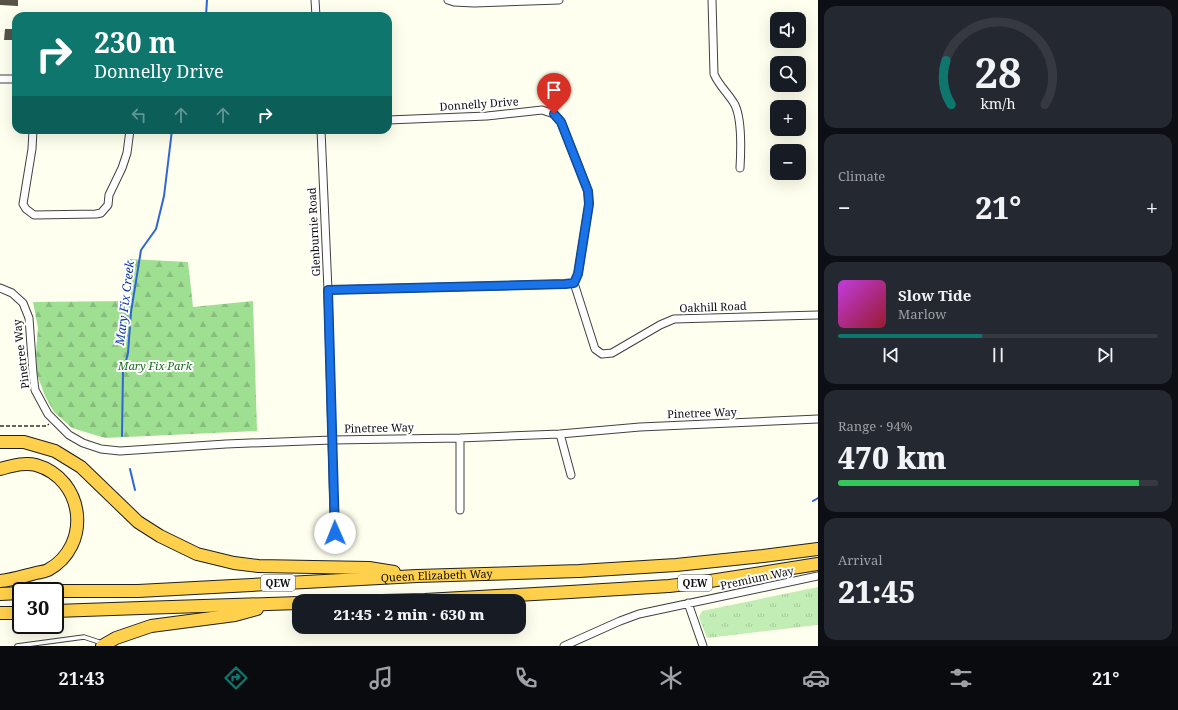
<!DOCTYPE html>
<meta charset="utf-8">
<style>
:root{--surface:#171b24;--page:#242831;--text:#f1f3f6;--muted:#9ea1a6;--line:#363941;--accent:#0f766e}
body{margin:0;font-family:"Noto Serif",serif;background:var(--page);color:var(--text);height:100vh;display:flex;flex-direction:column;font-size:15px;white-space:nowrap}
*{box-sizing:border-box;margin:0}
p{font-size:13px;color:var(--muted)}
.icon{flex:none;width:22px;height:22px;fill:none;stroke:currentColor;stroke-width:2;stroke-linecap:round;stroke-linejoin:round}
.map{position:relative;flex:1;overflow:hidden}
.drawer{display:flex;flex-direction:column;gap:6px;padding:6px;background:#0d0f14;width:360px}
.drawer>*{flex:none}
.guide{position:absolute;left:12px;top:12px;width:380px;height:122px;border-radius:12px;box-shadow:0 4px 16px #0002;background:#0f766e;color:#fff;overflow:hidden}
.tools{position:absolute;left:770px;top:12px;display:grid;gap:8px}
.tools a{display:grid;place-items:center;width:36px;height:36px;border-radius:8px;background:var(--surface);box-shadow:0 4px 16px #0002;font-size:20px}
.speed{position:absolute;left:12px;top:582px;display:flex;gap:8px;font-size:20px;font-weight:700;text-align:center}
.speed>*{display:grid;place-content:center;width:52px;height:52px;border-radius:50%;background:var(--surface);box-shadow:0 4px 16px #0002;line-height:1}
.speed .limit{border:2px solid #111;border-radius:6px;background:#fff;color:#111}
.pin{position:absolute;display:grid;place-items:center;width:34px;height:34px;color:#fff;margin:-41px -17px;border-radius:50% 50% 50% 0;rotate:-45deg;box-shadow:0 0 4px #0007}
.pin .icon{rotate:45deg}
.me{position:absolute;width:44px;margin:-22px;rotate:359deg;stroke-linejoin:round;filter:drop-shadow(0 0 3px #0008)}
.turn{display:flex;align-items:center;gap:14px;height:84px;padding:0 16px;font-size:18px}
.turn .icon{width:52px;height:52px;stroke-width:2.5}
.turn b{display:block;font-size:28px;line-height:34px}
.lanes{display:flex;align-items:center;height:38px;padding:0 16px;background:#0003;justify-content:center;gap:20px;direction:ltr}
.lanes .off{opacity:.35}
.big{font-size:30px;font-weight:800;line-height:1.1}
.drawer .card{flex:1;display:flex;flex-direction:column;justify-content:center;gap:6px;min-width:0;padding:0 14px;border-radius:12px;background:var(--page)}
.drawer .dial{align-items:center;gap:0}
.dial svg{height:104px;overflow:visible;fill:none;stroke:var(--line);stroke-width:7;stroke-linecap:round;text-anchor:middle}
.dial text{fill:var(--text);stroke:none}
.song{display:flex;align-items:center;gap:12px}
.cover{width:48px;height:48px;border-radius:6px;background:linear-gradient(135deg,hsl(290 70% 55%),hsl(350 70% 35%))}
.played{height:4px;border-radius:2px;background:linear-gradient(90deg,var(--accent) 45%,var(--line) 45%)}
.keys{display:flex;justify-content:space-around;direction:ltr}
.heat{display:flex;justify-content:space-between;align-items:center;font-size:22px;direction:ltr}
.charge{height:6px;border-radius:3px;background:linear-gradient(90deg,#34c759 94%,var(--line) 0)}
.trip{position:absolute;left:292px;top:594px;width:234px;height:40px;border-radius:12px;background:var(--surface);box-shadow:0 4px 16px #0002;font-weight:800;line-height:40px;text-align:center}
.menu{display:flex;height:64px;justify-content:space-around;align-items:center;background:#090b0e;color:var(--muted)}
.menu .icon{width:28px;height:28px}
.menu .current{color:var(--accent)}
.menu b{font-size:18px;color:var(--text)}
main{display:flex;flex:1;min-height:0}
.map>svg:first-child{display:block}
</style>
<main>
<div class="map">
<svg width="818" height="646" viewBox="0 0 818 646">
<defs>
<pattern id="grass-tufts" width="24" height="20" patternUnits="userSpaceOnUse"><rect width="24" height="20" fill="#c2edb4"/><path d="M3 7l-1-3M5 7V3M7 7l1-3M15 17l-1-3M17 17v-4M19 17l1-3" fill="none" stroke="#a6ca9a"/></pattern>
<pattern id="forest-firs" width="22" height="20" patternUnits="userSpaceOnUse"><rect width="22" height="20" fill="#9fdf92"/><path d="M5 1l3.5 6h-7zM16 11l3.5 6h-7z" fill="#88be7d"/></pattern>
</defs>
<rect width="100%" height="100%" fill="#feffee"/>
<path fill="url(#grass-tufts)" d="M818,587V625L707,638L699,617L702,611Z"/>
<path fill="url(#forest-firs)" d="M130,259L188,262L193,307L253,301L257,431L105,438L72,428L54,412L45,396L37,374L36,353L38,328L33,302L131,301Z"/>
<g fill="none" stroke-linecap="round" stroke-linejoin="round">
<path stroke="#2f65d8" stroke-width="2" d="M206,16L207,0
M122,436L123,372L128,353L131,312L141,250L156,229L164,196L172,130
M130,469L135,490
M813,501L818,498"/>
</g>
<path fill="#575349" d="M0,0H18V6L0,5Z
M5,29H16V37H14V40H4Z"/>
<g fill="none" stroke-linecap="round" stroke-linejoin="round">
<g stroke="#414141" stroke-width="5.5">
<path id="lane" d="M17,646L84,637L102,643"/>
</g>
<g stroke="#414141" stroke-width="9">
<path id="street" d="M315,0L316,16
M448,0L454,2L474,3L559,0
M712,0L714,74C719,86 729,94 735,105C742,120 741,151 740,168
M0,79H16
M33,130L32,149L23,204L26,209L34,215L96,214L101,213L108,205L109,195L122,168L127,153L130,130
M321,130L328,290L335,548
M574,283L595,349L602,354L612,353L660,325L674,319L818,315
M0,288L12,293L23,303L29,318L33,374L35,390L48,414L69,435L83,443L101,449L120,451L226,444L332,440L460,438L560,434L640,427L818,419
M328,290L565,284L574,283L578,274L589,204L588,191L561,122L554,114L542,110L487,116L388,120
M560,434L571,475
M460,438V510
M688,603L703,646
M564,646L620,621L639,614L818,576"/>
</g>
<g stroke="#1f1f1f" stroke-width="14">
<g id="highway">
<path d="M0,442H24L55,451L81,467L138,522L160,536L197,554L234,563L258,566L369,568L394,572"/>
<path d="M0,469C12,466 24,462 36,465C85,479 92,546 48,570C44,572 40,572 36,573C24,576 12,580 0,581"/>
<path id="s1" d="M55,591H138L417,576L579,571L676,565L763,556L818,549"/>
<path d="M0,594L21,593"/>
<path d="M382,601L425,600L570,592L669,586L704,582L818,564"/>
<path d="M55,611L141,608L299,603"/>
<path d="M0,613H21"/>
<path d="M102,646L116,638L151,626L235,615L257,609"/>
</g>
</g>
<path stroke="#303030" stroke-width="1.5" stroke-dasharray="4 2" stroke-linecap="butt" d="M0,426H46L49,424"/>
<use href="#lane" stroke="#fff" stroke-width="3.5"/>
<use href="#street" stroke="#fff" stroke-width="7"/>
<use href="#highway" stroke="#ffd04c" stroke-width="12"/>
</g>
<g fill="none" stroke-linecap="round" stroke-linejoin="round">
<g stroke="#114b97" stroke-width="10">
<path id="route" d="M335,533L328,290L565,284L574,283L578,274L589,204L588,191L561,122L554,114"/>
</g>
<use href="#route" stroke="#1a73e8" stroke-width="7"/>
</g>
<g text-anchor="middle" stroke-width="4" stroke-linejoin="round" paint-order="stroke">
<g fill="#fff" stroke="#565656" stroke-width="1">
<rect x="261" y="575" width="34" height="16" rx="3"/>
<rect x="678" y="575" width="34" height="16" rx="3"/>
</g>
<g font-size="10" font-weight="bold" fill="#0e0e0e">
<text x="278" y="587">QEW</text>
<text x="695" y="587">QEW</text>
</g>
<g font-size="11" fill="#0e0e0e" stroke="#fff">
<text transform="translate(479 104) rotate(-4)" y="4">Donnelly Drive</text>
<text transform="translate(314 232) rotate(-93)" y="4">Glenburnie Road</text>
<text transform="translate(713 307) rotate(-2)" y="4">Oakhill Road</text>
<text transform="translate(21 354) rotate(-97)" y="4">Pinetree Way</text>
<text transform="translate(702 413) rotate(-2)" y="4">Pinetree Way</text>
<text transform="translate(379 428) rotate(-1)" y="4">Pinetree Way</text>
<text dy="4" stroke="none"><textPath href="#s1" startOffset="382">Queen Elizabeth Way</textPath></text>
<text transform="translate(757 578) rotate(-12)" y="4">Premium Way</text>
</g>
<g font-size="11" font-style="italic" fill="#186b1e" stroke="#fff">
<text x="155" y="370">Mary Fix Park</text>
</g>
<g font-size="12" font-style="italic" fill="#0c39aa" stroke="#fff">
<text transform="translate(125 303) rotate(-83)" y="4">Mary Fix Creek</text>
</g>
</g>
</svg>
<div class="tools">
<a><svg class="icon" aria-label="sound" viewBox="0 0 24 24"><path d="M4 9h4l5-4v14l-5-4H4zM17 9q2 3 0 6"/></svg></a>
<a><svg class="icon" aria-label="search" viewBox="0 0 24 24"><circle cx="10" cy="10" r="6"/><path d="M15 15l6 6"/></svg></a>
<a>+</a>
<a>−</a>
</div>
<div class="speed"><div class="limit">30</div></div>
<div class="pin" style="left:554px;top:114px;background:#d93025"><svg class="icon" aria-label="arrive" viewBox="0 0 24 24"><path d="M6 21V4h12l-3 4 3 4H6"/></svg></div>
<svg class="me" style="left:335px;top:533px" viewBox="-20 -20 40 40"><circle r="19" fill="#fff"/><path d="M0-13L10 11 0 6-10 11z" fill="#1a73e8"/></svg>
<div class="trip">21:45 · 2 min · 630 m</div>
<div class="guide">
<div class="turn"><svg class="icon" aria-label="right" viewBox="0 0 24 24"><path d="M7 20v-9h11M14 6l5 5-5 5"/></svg><div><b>230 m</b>Donnelly Drive</div></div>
<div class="lanes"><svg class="icon off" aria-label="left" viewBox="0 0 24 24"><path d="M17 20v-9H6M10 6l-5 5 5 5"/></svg><svg class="icon off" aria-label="ahead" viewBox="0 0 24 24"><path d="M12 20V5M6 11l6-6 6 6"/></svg><svg class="icon off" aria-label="ahead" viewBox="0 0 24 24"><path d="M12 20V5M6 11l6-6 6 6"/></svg><svg class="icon" aria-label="right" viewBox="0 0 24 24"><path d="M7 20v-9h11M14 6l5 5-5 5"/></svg></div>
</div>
</div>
<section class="drawer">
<div class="card dial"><svg viewBox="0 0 100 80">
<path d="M14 69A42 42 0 1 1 86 69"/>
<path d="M14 69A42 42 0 0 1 10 35" stroke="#0f766e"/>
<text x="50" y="56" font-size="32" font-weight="700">28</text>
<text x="50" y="72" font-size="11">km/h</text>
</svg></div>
<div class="card"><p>Climate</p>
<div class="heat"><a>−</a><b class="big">21°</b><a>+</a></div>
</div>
<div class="card">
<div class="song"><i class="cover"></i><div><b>Slow Tide</b><p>Marlow</p></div></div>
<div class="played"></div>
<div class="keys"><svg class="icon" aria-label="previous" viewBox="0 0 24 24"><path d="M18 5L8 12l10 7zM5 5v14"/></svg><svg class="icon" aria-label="pause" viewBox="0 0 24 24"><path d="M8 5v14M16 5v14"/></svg><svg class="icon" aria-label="next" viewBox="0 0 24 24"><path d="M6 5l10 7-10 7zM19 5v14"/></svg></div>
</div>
<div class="card"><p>Range · 94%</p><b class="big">470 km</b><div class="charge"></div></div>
<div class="card"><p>Arrival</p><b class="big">21:45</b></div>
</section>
</main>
<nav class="menu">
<b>21:43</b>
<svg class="icon current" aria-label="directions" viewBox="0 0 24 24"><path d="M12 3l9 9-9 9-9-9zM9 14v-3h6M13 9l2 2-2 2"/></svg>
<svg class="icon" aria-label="music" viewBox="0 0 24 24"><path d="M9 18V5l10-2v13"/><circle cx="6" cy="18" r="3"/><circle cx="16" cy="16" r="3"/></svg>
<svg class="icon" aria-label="phone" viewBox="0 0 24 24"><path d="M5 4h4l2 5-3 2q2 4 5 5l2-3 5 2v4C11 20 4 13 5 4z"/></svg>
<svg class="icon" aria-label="climate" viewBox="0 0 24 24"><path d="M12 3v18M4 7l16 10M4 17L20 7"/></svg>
<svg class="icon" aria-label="car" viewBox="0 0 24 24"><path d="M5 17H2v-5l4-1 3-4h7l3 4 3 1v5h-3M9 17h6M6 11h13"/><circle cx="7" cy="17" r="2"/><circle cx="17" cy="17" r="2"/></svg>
<svg class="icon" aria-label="filters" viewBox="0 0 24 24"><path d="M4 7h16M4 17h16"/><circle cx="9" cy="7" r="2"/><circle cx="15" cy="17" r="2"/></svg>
<b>21°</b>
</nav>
